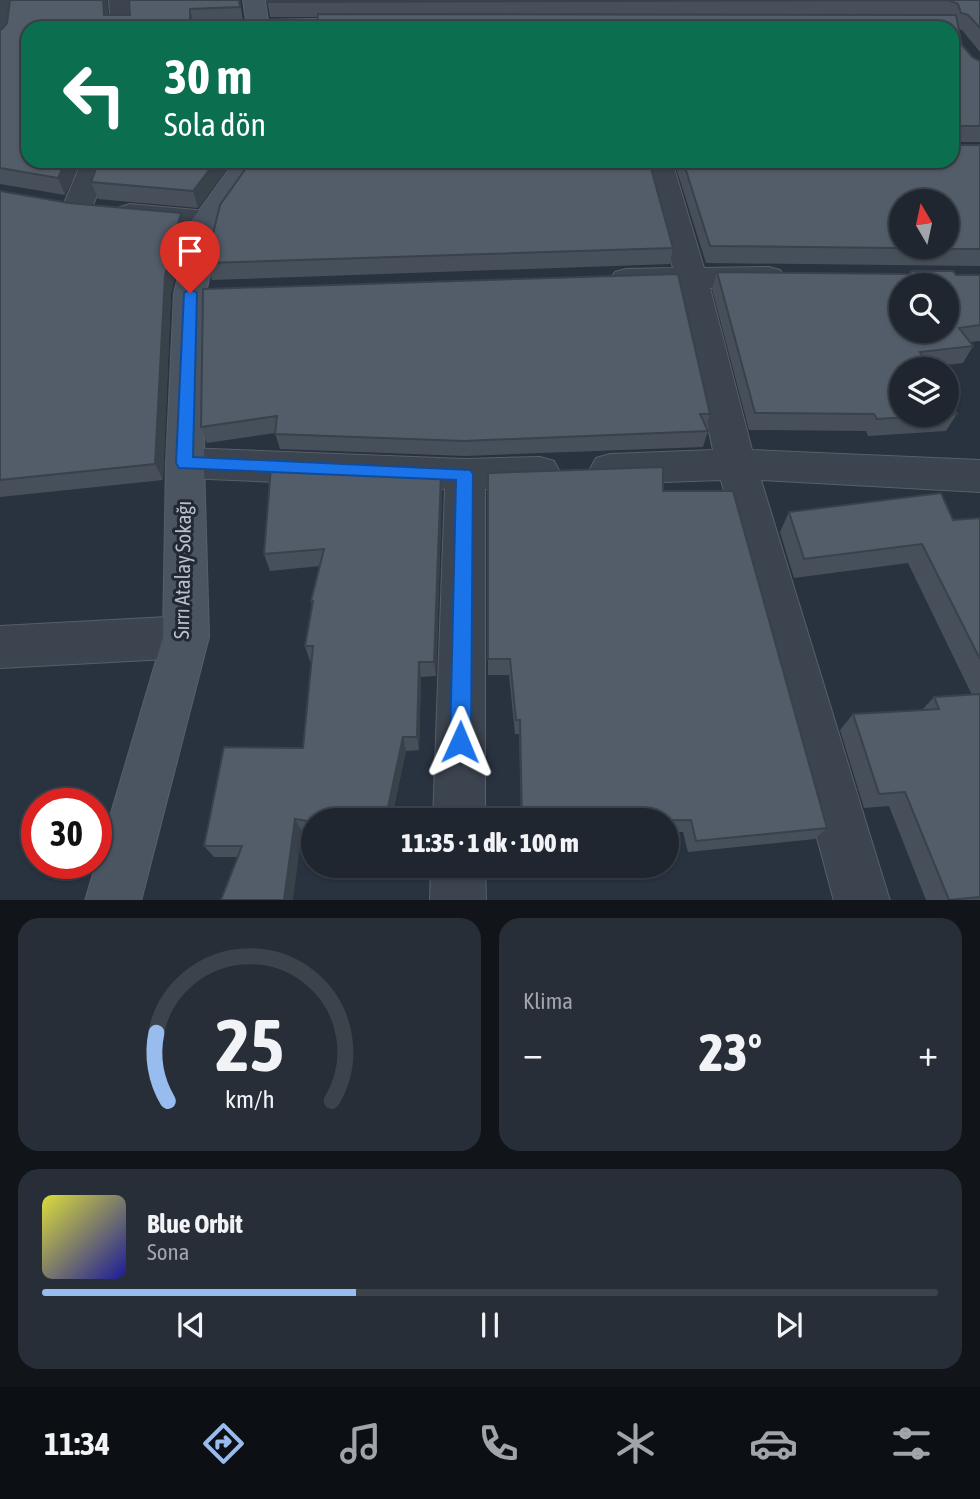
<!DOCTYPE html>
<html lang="tr">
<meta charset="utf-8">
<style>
:root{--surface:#1f262f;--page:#272e37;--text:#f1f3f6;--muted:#a1a5aa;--line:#3c434b;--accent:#99bcee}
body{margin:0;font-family:"Asap Condensed",sans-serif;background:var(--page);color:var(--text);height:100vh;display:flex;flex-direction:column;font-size:26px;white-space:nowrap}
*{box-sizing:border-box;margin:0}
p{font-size:23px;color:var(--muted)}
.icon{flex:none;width:38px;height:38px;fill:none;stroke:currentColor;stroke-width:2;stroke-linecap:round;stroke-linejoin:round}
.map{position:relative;height:900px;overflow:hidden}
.panel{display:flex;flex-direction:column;gap:18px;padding:18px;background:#11151a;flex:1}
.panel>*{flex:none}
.hud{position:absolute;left:21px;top:21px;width:938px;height:147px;border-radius:21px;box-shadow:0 2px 5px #0004,0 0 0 2px var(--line);background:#0b6e4f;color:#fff;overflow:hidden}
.needle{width:46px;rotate:351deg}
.buttons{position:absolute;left:889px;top:189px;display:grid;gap:14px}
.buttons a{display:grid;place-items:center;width:70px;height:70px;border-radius:50%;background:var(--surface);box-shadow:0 2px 5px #0004,0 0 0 2px var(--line);font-size:35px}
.speed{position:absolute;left:21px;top:788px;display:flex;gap:14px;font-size:35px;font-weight:700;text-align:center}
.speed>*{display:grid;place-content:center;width:91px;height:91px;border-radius:50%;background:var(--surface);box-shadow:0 2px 5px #0004,0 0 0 2px var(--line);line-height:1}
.speed .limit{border:10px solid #d22;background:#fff;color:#111}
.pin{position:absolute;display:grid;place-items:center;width:60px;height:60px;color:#fff;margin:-72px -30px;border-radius:50% 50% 50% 0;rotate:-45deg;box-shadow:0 0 7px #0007}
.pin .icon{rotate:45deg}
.me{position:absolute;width:77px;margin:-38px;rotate:1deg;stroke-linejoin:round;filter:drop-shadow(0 0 5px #0008)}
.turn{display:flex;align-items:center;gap:24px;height:147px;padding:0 28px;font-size:32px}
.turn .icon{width:91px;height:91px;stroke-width:2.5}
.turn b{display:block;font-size:49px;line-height:60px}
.big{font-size:52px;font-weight:800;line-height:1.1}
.panel .widget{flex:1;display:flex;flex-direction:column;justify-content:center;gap:10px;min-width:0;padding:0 24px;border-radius:21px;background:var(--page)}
.panel .dial{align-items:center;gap:0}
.dial svg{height:182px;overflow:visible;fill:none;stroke:var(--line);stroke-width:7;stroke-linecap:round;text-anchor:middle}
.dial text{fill:var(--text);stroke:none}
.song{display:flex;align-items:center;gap:21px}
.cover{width:84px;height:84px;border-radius:10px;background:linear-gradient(135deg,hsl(60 70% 55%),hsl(240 70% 35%))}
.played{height:7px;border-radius:4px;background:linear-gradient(90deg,var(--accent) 35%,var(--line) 35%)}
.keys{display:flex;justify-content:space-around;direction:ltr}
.heat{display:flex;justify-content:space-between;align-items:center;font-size:38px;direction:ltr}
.panel .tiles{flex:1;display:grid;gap:18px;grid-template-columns:1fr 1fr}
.widget:last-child{grid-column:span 2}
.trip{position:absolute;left:301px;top:808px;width:378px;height:70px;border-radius:35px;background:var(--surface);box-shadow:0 2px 5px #0004,0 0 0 2px var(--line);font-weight:800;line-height:70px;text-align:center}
.menu{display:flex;height:112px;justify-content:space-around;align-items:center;background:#0c0f13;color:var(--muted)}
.menu .icon{width:49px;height:49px}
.menu .on{color:var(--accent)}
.menu b{font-size:32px;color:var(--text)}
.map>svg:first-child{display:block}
</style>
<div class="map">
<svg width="980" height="901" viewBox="0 0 980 901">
<rect width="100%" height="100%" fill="#29323f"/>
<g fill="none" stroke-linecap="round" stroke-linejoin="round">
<g stroke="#575f69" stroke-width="2">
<path id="minor" d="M0,0H15L11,37L8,42L0,44Z
M109,0H131L133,28H111Z
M368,18L376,20L379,25L377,28L247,27L250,22L258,20Z
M82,161H110L92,208L87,214L77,217L67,214L62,208Z
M644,161H672L704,268L769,267L780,270L785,277L780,284L769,287L710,288L752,450L980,460V492L761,480L890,901H834L721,480L610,484L596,480L590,469L596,458L610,454L713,450L678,288L626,289L615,286L610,279L615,272L626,269L673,268Z
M130,204L207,211L217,214L222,220L217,226L207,229L120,219L115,213L120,207Z
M185,448L465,459L540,457L554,461L560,472L554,483L540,487L485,489V821H433L445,489L185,478L171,474L166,463L171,452Z
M186,616L202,622L209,637L202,652L186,658L0,668V626Z
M431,866H485L486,901H430Z"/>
</g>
<g stroke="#575f69" stroke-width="2">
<path id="secondary" d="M243,0H265L269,28H247Z
M235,161H263L222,220L206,293L204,463L209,637L141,901H85L163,637L166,463L174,293L192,220Z"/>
</g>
<use href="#minor" fill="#3c444f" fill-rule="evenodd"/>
<use href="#secondary" fill="#4b5461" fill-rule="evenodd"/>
</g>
<path fill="#47505a" d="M10,0H107L108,15H130L240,0L243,22L194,24L28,161H81L65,195L0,184V30L2,29L7,23Z
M267,0H980V52L962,30L959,29L962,45L972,57L980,61V142H958V145H980V266L706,263L677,171L679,161H952L317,17H270Z
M99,161H233L198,208L98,199L91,182Z
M0,191L187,230L171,293L163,480L0,497Z
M673,248L670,264L212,280L206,263Z
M717,272L980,275V341L970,342L973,346L963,363L929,367L957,414L946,431L868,436L866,431L749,430L712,289Z
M203,289L710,414L706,428L708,431L703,447L465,456L280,449L275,433L207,443L201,427Z
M488,473L663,491L827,828L815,839L688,852L683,832H667V821H521L519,734H515L509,675H488Z
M441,474L442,492L436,676L421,677L419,750L406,751L391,821H313V832L302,831L237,857H214L204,846L303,748L312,661H310L305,646L312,605L311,601L320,566L270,571L264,554Z
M789,512L953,520L980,518V900H926L889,806L864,808L840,730L853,714L922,710L934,697L972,695L908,563L794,578L780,532Z"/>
<path fill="#39414a" d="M103,0H107L109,28L104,15Z
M190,9L194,24V28H190Z
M66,161H81L65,195L58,178Z
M216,161H233L198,208L193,191Z
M181,213L187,230L171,293L163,480L155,464L165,276Z
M441,474L442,492L436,676L434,662Z
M419,662L421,677L419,750L417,737Z
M403,737L406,751L391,821H385Z
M295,819L302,831L293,900H284Z"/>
<path fill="#525d69" stroke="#39414a" stroke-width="2" fill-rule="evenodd" d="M10,0H103L104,15H130L129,0H239L240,7L190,9V28H28V161H66L58,178L0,168V30L2,29L7,23Z
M267,0H980V28L968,15L961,13L958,4L948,0L267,2Z
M318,14L956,15L962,45L972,57L980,61V126H958V145H980V249L710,246L683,161H952V28H316ZM901,201H947V247H901Z
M99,161H216L193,191L91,182Z
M251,161H649L673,248L206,263L220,205Z
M0,191L69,203L181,213L165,276L155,464L0,480Z
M912,271H953L956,275H980V325L959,328L973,346L920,352L930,369H901V415H946L877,419L874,414L755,413L717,272L909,274ZM901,285H947V331H901Z
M678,274L710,414H700L708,431L464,441L275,434L277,416L201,427L203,289Z
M947,397L957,414L947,415Z
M271,467L441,474L434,662H419L417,737H403L385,821H313V822L295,819L284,900H221L242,846H204L224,747L303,748L313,646H305L313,601H311L324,549L264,554Z
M663,467V491H733L827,828L696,841L691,820L522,821L520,720H516L510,659H488V473Z
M941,493L953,520L980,518V659L922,544L804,559L789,512Z
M980,694V897L949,900L905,792L879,794L853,714L939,709L934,697Z"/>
<path fill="#1a73e8" stroke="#114b97" stroke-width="2" d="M190,289L197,293L193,457L470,470L473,474L471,742L468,749L460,752L453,749L450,742L456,480L179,468L176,463L184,293Z"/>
<g text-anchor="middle" stroke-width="6" stroke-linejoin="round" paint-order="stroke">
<g font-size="21" fill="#b9c0c9" stroke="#212934">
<text transform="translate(183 570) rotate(-89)" y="7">Sırrı Atalay Sokağı</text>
</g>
</g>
</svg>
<div class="buttons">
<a><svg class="needle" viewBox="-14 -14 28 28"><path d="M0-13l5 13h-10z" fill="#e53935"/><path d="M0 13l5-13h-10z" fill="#a1a5aa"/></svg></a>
<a><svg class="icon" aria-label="search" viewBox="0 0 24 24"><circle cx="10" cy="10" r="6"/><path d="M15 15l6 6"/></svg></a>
<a><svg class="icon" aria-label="layers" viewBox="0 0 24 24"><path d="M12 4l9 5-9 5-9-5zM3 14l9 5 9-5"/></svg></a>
</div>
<div class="speed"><div class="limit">30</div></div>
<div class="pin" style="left:190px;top:293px;background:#d93025"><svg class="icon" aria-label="arrive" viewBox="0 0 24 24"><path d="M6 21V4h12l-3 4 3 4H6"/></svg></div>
<svg class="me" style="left:460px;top:742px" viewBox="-20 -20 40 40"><path d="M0-17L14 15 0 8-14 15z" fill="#1a73e8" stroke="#fff" stroke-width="4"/></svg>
<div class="trip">11:35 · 1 dk · 100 m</div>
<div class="hud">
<div class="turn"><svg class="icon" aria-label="left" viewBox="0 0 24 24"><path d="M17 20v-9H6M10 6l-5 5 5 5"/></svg><div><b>30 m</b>Sola dön</div></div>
</div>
</div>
<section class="panel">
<div class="tiles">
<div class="widget dial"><svg viewBox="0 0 100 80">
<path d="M14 69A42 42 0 1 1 86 69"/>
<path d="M14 69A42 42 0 0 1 9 39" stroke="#99bcee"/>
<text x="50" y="56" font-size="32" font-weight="700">25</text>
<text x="50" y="72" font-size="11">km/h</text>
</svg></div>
<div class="widget"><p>Klima</p>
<div class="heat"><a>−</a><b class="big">23°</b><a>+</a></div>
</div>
<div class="widget">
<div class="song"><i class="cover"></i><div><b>Blue Orbit</b><p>Sona</p></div></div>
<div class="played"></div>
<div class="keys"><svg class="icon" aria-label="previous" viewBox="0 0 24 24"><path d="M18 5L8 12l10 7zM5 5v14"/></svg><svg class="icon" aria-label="pause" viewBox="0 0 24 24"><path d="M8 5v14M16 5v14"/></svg><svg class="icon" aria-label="next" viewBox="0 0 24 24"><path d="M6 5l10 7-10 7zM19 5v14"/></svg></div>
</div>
</div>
</section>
<nav class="menu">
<b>11:34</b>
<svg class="icon on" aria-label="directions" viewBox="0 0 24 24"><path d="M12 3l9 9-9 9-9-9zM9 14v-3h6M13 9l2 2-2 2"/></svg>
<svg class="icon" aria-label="music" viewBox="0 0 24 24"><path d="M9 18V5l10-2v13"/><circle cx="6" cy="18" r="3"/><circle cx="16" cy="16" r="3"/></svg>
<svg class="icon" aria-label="phone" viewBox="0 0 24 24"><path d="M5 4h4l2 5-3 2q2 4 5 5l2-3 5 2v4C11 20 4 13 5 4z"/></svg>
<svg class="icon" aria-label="climate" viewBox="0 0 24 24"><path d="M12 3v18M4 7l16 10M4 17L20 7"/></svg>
<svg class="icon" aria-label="car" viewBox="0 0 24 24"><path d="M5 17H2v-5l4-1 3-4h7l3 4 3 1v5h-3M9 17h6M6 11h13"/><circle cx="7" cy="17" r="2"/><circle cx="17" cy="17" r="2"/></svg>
<svg class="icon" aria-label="filters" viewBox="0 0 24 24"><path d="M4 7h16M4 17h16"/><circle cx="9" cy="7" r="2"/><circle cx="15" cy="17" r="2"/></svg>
</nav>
